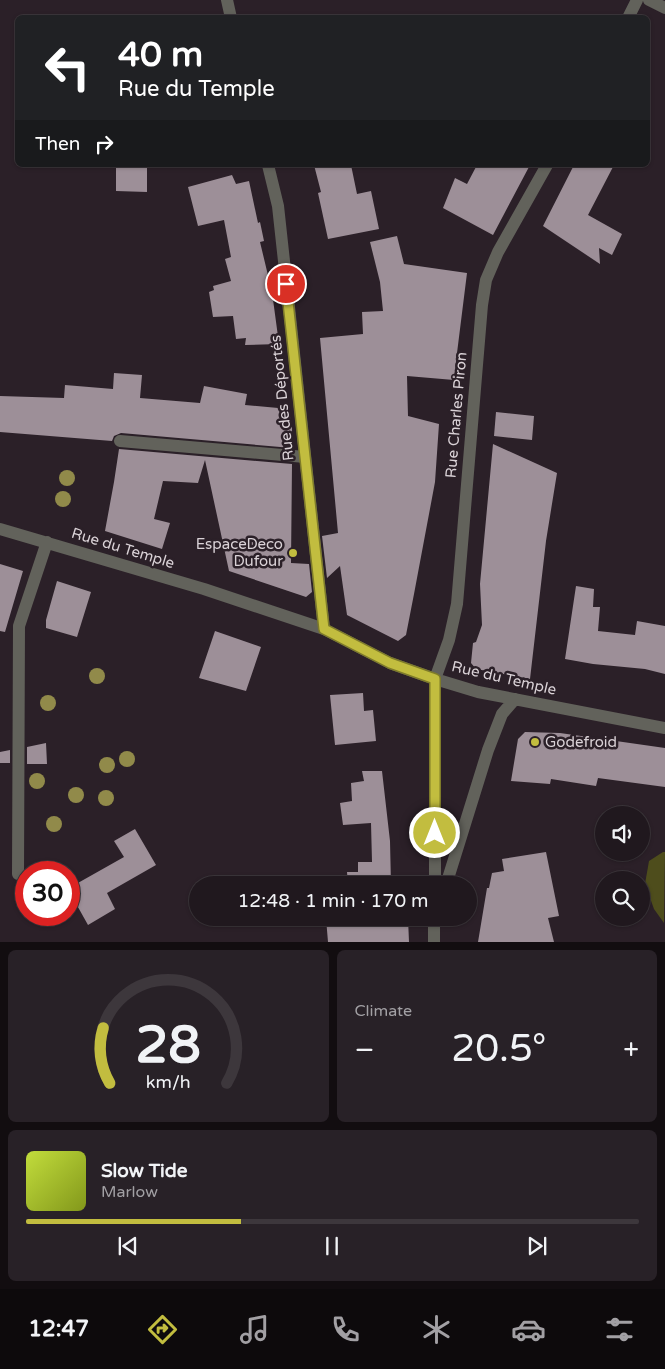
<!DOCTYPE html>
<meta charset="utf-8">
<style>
:root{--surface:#20181e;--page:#282127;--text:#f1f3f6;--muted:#a2a0a4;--line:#3d373c;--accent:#c2bd3f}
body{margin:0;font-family:"Varela Round",sans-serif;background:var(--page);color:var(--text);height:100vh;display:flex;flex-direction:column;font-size:19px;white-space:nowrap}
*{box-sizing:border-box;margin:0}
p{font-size:16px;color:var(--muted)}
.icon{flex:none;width:28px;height:28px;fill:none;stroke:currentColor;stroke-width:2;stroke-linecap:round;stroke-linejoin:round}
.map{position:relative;height:942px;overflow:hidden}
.drawer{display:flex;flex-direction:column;gap:8px;padding:8px;background:#120d10;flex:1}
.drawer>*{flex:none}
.banner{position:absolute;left:15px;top:15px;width:635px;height:152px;border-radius:8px;box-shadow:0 1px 4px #0004,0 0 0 1px var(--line);background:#202124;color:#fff;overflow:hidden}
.buttons{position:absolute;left:595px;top:806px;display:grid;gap:10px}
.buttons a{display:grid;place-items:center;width:55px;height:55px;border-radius:50%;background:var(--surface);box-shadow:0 1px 4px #0004,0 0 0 1px var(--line);font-size:25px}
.speed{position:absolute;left:15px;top:861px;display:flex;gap:10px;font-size:25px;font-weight:700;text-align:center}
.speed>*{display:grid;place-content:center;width:65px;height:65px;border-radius:50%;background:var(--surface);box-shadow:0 1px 4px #0004,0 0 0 1px var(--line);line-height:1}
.speed .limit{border:8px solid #d22;background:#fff;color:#111}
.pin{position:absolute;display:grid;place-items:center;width:42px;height:42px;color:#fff;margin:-21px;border:2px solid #fff;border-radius:50%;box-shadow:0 1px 5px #0007}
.me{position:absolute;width:55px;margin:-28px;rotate:0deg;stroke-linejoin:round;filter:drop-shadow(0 0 4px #0008)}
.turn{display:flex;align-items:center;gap:18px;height:105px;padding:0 20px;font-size:22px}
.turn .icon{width:65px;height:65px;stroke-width:2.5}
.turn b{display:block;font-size:35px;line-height:42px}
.then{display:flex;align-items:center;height:48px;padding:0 20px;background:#0003;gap:10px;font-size:19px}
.big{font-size:38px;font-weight:600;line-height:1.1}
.drawer .card{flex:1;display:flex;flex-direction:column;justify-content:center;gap:8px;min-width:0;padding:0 18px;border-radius:8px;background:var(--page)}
.drawer .dial{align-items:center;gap:0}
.dial svg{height:130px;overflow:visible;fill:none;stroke:var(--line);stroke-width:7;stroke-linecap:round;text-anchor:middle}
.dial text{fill:var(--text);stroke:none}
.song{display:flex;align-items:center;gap:15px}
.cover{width:60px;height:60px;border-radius:8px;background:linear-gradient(135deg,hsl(70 70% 55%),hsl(70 70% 35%))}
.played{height:5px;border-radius:2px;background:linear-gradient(90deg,var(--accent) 35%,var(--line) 35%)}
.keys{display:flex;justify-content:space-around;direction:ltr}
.heat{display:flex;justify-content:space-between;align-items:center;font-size:28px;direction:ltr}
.drawer .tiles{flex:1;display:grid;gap:8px;grid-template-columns:1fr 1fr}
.card:last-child{grid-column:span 2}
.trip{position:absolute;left:189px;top:876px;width:288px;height:50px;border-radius:25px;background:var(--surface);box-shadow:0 1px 4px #0004,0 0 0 1px var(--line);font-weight:600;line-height:50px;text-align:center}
.dock{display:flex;height:80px;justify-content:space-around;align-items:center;background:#0d0a0c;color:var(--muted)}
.dock .icon{width:35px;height:35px}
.dock .current{color:var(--accent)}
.dock b{font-size:22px;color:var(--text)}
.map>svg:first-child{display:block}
</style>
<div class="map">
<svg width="665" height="942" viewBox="0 0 665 942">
<rect width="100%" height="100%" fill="#2b2028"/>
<path fill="#4e4d1c" d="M663,852H665L664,923L654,909L645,884L649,861Z"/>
<path fill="#9d8f98" d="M116,165H147V192L116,191Z
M314,165H351L357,194L371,191L379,229L328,239L318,193L321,192Z
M477,165H530L493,235L443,208L455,178L467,184Z
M574,165H614L588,215L622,234L612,255L599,248L600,264L543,226Z
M232,175L236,184L249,181L258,223L260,222L264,241L260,242L272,292L279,344L245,345L246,338L236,339L233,316L213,317L209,292L214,290L213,286L231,281L225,259L231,257L224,220L198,226L188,187Z
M397,236L404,264L467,273L457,353L454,380L407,376L408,416L439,424L435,482L414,594L406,635L398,641L347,615L340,566L327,578L322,536L338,533L320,338L363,334L362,312L383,311L380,282L370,242Z
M114,373L142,375L140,398L200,403L204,386L247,394L245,405L289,409L292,426V448L121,433L114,436L112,441L0,432V396L64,398L65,385L113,389Z
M496,412L534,416L532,440L494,436Z
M493,444L557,473L546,541L530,679L476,669L471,663L473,643L476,642L482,625L480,584Z
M119,449L292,464L291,563L309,564L312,592L306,597L229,571L205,460L198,483L163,481L154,519L170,523L162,549L105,531L114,482Z
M0,564L23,571L5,632L0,631Z
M57,581L91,592L77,637L46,628V620Z
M576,586L594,589L593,607H600L598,631L635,635L637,621L665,626V674L645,669L593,664L565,659Z
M215,631L261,647L246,691L199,678Z
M363,693L364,711L373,710L376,741L335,745L330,695Z
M525,732L560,733L665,748V787L598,778L596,786L551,779L550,784L511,781L518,739Z
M46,743L47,764H27V747Z
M10,750V763H0V752Z
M362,771H382L390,841L391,885H348L347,872H358V862H372L371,823L343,825L340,803L352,801L351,783L364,781Z
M135,829L156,865L107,893L115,909L88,925L69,891V888L124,857L114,841Z
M546,852L559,916L548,918L554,942H478L487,888H489L492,873L504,871L502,859Z
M326,918H408L409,942H328Z"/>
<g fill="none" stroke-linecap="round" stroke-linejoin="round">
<path stroke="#62625b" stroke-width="12" d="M120,441L305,457"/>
<path stroke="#62625b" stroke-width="12" d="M227,0L231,18
M649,0L665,8
M628,18L637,0
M268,165L278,206L324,629
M0,529L204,589L324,629L390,663L435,679L478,692L665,728
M18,874L19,626L47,542
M435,885V679L449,640L457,604L482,305L486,280L498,252L547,165
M446,885L488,750L502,714L515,699
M434,942V918"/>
</g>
<g fill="#918a4a">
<circle cx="67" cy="478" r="8"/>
<circle cx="63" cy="499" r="8"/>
<circle cx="97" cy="676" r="8"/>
<circle cx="48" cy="703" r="8"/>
<circle cx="127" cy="759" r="8"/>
<circle cx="107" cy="765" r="8"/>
<circle cx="37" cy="781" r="8"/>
<circle cx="76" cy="795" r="8"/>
<circle cx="106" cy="798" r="8"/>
<circle cx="54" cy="824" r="8"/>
</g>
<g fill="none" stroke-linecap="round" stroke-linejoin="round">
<g stroke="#7e7b29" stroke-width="12">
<path id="route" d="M286,284L324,629L390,663L435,679V833"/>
</g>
<use href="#route" stroke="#c2bd3f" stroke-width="9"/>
</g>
<g fill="#c2bd3f" stroke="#2b2028" stroke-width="2">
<circle cx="293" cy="553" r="5"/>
<circle cx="535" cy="742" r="5"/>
</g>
<g text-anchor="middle" stroke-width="5" stroke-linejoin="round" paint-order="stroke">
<g font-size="15" fill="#dad2d7" stroke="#2b2028">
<text transform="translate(282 398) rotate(-96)" y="5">Rue des Déportés</text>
<text transform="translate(456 415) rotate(-85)" y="5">Rue Charles Piron</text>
<text transform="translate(123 548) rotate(17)" y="5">Rue du Temple</text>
<text transform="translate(504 678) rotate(13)" y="5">Rue du Temple</text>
</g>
<g font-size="15" fill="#dad2d7" stroke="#2b2028" text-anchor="end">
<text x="283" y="549">EspaceDeco<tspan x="283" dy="17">Dufour</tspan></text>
<text x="545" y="747" text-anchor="start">Godefroid</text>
</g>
</g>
</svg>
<div class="buttons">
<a><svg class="icon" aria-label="sound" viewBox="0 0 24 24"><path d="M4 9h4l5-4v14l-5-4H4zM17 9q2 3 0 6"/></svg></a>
<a><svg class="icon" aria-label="search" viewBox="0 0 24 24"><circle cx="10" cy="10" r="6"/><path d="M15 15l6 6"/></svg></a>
</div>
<div class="speed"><div class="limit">30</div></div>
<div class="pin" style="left:286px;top:284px;background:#d93025"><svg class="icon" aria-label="arrive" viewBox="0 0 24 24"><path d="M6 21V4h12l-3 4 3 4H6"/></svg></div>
<svg class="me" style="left:435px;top:833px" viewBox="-20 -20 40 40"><circle r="17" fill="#c2bd3f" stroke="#fff" stroke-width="3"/><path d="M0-11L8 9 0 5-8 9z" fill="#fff"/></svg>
<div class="trip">12:48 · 1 min · 170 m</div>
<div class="banner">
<div class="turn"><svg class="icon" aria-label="left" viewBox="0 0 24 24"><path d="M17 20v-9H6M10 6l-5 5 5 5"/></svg><div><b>40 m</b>Rue du Temple</div></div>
<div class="then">Then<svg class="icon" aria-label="right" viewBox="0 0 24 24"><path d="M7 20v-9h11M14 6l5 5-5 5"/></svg></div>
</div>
</div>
<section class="drawer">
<div class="tiles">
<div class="card dial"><svg viewBox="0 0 100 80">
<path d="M14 69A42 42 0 1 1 86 69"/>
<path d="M14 69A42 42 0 0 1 10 35" stroke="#c2bd3f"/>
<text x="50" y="56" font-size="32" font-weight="700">28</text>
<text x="50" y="72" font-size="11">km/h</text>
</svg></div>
<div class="card"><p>Climate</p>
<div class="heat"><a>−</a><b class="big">20.5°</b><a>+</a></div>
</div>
<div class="card">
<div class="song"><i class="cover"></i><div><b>Slow Tide</b><p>Marlow</p></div></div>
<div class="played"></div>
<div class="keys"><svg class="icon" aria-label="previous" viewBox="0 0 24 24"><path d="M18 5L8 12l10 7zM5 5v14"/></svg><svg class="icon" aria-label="pause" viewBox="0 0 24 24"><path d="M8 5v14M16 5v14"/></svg><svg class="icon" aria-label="next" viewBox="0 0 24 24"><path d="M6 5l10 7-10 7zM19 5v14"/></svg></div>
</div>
</div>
</section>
<nav class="dock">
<b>12:47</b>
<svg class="icon current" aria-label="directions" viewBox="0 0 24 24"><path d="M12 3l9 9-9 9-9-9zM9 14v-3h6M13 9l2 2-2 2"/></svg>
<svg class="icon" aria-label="music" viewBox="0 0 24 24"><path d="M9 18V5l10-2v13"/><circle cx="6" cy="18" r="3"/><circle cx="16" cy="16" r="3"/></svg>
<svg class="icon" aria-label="phone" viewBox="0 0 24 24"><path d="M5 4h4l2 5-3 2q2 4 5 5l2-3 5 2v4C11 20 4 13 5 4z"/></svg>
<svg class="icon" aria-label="climate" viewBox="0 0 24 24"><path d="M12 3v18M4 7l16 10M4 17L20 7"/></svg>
<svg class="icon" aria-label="car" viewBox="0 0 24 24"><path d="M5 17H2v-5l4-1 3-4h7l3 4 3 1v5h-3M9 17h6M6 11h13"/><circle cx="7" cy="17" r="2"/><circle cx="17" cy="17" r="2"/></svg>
<svg class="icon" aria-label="filters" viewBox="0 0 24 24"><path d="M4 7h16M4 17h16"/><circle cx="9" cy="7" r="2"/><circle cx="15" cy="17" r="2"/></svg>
</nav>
